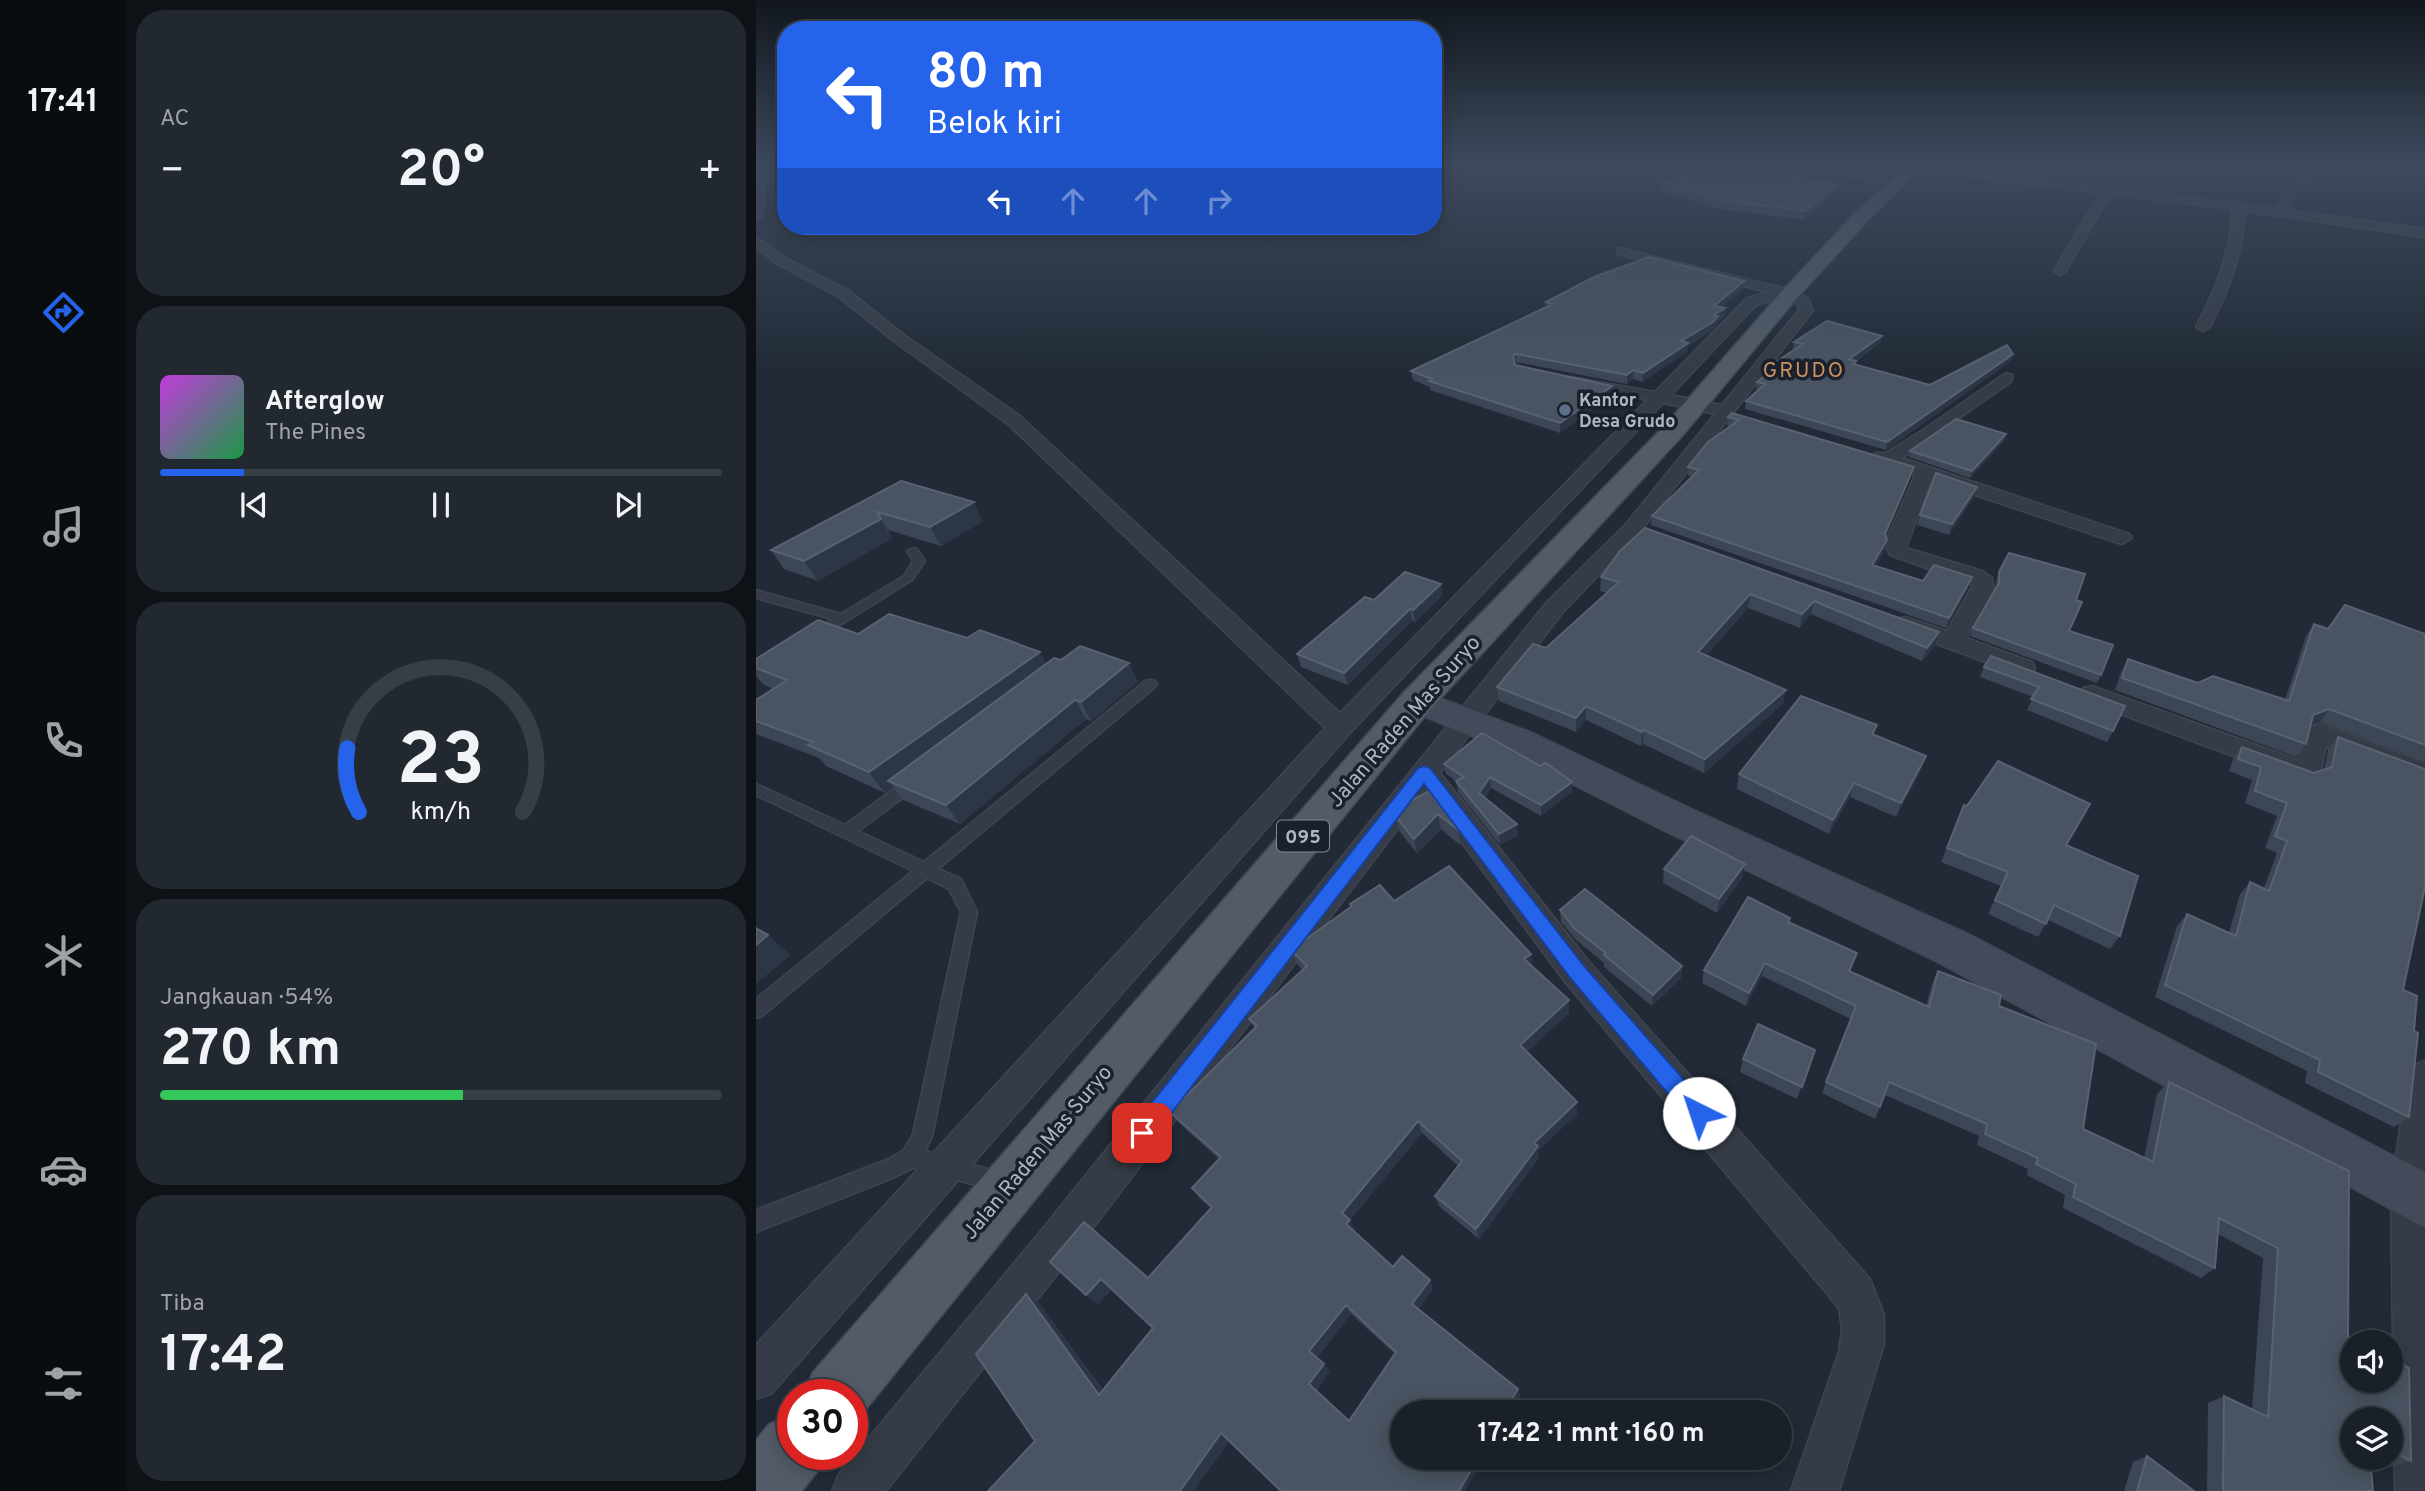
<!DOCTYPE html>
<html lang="id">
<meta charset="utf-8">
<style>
:root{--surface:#192028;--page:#222830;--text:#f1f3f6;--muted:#9fa3a8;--line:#373e45;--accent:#2563eb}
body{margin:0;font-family:Overpass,sans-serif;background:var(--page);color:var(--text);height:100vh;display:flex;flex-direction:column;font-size:26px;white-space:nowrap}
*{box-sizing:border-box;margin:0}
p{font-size:23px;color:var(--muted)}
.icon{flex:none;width:38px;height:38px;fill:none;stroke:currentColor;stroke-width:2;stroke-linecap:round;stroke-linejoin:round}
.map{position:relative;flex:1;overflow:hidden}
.side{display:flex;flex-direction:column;gap:10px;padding:10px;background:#0e1216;width:630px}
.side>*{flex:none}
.hud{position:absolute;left:21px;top:21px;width:665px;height:214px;border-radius:28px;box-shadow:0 4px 18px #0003,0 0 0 2px var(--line);background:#2563eb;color:#fff;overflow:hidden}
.buttons{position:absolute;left:1584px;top:1330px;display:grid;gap:14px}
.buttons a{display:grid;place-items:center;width:63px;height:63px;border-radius:50%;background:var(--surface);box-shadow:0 4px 18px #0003,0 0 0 2px var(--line);font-size:35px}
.speed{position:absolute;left:21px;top:1379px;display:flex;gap:14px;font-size:35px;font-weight:700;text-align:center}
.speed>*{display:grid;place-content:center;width:91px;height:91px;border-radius:50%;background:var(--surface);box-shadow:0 4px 18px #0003,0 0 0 2px var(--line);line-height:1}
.speed .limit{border:10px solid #d22;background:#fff;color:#111}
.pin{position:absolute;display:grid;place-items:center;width:60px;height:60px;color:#fff;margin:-30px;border-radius:14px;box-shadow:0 4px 10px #0006}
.me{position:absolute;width:77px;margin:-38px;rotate:319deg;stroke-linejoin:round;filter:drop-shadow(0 0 5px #0008)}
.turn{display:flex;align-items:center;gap:24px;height:147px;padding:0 35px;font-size:32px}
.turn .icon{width:91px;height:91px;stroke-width:2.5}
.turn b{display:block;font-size:49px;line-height:60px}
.lanes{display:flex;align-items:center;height:66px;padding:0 35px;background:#0003;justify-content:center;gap:35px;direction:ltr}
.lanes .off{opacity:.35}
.big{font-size:52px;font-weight:700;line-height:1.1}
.side .card{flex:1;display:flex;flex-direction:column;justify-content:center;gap:10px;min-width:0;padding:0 24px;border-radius:28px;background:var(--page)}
.side .dial{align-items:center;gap:0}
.dial svg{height:182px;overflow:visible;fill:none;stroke:var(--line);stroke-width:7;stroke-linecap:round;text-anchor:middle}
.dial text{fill:var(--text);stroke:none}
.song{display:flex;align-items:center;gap:21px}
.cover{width:84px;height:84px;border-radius:10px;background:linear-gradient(135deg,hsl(290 70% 55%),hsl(140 70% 35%))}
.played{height:7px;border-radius:4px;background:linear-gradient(90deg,var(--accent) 15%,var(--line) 15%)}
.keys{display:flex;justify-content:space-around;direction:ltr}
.heat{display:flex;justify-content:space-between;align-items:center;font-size:38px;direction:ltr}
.charge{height:10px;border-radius:5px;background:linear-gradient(90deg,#34c759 54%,var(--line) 0)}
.trip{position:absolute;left:634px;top:1400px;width:402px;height:70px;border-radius:35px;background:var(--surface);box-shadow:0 4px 18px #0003,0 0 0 2px var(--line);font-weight:700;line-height:70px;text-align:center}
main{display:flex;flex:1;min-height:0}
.dock{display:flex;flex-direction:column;width:126px;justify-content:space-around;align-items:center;background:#0a0d10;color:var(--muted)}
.dock .icon{width:49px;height:49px}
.dock .selected{color:var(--accent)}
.dock b{font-size:32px;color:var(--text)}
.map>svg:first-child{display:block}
</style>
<main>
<nav class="dock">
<b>17:41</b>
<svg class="icon selected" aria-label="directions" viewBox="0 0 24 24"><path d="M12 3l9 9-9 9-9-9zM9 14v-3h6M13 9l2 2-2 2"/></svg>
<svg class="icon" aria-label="music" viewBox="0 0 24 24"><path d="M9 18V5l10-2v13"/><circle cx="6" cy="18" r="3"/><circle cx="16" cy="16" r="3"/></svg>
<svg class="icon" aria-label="phone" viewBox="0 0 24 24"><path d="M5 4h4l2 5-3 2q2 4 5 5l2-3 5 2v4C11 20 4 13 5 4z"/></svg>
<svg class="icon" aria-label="climate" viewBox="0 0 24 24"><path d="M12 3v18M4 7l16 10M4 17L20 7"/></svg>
<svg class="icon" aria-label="car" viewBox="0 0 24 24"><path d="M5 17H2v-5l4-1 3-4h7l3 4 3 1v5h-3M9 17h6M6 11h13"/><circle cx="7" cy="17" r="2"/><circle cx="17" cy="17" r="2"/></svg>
<svg class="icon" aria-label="filters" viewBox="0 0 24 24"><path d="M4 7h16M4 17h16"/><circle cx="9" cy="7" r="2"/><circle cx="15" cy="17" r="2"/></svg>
</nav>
<section class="side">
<div class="card"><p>AC</p>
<div class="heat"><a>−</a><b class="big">20°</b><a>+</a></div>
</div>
<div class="card">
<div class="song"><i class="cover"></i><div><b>Afterglow</b><p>The Pines</p></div></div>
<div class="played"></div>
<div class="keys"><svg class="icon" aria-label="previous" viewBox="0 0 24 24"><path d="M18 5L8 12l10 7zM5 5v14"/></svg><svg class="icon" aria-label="pause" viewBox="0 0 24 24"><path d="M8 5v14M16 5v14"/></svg><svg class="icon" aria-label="next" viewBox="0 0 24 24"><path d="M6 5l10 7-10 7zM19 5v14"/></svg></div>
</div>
<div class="card dial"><svg viewBox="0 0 100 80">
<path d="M14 69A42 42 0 1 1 86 69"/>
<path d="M14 69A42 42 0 0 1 9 41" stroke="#2563eb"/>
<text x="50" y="56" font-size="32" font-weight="700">23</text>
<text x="50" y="72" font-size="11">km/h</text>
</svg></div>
<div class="card"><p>Jangkauan · 54%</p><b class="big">270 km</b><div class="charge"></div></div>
<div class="card"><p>Tiba</p><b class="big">17:42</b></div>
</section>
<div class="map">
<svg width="1669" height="1491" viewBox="0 0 1669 1491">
<rect width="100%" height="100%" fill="#212a36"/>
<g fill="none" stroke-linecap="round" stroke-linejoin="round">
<g stroke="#3e4551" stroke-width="3">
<path id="lane" d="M157,548L161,549L169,561L156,580L65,637L61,638L55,634L76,619L0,598V590L85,614L148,576L157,561L151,551Z
M394,680L399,681L401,684L399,687L182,869L205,879L221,912L176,1137L169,1151L252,1175L255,1182L252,1189L245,1192L157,1168L139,1177L0,1232V1210L133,1159L148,1150L157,1134L205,912L193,889L171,878L6,1016L0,1018V999L157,871L0,795V784L89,825L150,780H160L162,784L160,788L102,831L168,862L389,681Z"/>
</g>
<g stroke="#3e4551" stroke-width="3">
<path id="street" d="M23,166H30V171L8,183L6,217L0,220V179Z
M1050,166H1067L1144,183L1139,186Z
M1154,166L1522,208L1527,193L1551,171L1544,166H1555L1562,171L1536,196L1532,210L1669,229V237L1488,211C1487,254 1473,289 1454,327L1447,331L1440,327C1460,289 1475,253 1476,209L1354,194L1310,271L1304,275L1298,271L1344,193L1158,170Z
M1457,166H1468L1456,176H1448V172Z
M0,237L28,257L93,291L148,335L264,416L584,713L891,400L814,383V377L899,392L990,299L1011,292L862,254V248L1039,291L1052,298L1057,310L1055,313L884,532L807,612L684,773L834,963L1114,1279L1128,1315V1344L1083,1491H1035L1083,1352L1086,1329L1083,1308L810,983L669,793L317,1254L130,1491H76L83,1474L289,1226L791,602L870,524L959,414L907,403L593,734L16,1393L0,1399V1345L569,728L252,424L138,341L83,297L20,263L0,247ZM1030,297L1041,303L1043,310L966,405L915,395L1000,305Z
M1250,373L1256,375V381L1146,458L1373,534L1376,538L1366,544L1359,542L1175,480L1150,548L1226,571L1236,578L1238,590L1210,638L1276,662L1279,668L1276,674L1267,676L1141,629L1138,624L1141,619L1149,617L1191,631L1217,585L1134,555L1129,544L1159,475L1119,461L1116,457L1119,453H1130L1167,430Z
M1336,686L1542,760L1550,728L1563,724L1572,727L1669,763V783L1570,746L1563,779L1549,783L1327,700L1324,694L1327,688Z
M1669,1061V1491H1639L1635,1193L1651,1078L1656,1066Z"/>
</g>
<g stroke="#3e4551" stroke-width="2">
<path id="secondary" d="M661,689L775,732L934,808L1213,934L1669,1172V1228L1181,962L906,830L749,750L649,709L644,701L649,693Z"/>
</g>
<g stroke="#3e4551" stroke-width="3">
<path id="primary" d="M1152,166H1167L1114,218L1041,298L928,434L674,710L103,1418L96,1421V1395H47L57,1372L648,692L910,424L1027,290L1102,210Z
M37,1414V1454H68L61,1472L46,1491H0V1440L13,1424Z"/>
</g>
<use href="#lane" fill="#353c47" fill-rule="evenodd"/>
<use href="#street" fill="#353c47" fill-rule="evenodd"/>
<use href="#secondary" fill="#434b5a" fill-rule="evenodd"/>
<use href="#primary" fill="#535b67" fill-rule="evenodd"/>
</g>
<path fill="#3d4655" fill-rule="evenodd" d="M930,165H1066L1068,166L1066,174L1053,180L1081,184L1080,192L1048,220L965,209L905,191V183L949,170Z
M987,289L965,307L969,308L968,317L961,321V325L956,330L932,346L931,352L886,382L877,379L871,384L760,362L759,365L856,386V395L804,433L674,390V387L657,380L655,371L790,307V302Z
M1038,342L1124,343L1100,361V365L1174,385L1255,361L1130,450L989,409L990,401L1002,390H1000L1001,382L1011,375L1012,367L1039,350L1037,349Z
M972,417L1155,476L1130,536L1131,540L1129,550L1119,566L1167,581L1216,577L1213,586L1190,628L895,525L896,516L936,477L932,475V467L974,426L971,425Z
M1250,434L1248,441L1214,478L1153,457L1154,451Z
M145,481L227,521L185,546L132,530L136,538L62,581L28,569L15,550Z
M1221,487L1218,497L1193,535L1161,525L1164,515Z
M864,551L1183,632L1179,646L1166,661L1055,614L1044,628L992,608L950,656L1030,690L1027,704L948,773L887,744L885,746L830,720L820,732L743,701L741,687L790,648L851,593L844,591L845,577Z
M1243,572L1320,600L1313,631L1345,675L1341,683L1214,636L1217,628L1240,588V581Z
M685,584L686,596L659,622L656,621L592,685L545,667L541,654L618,600Z
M1558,624L1572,629L1669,634V762L1564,722L1554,725L1550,744L1540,757L1359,690L1365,672L1372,659L1442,683L1529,700L1550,636Z
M1235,656L1357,731L1351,742L1271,710L1277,697L1224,677L1228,667Z
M0,659L291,663L305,660L373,663L382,682L335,721L330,719L204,824L147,800L137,787L129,793L70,766L63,758L0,734V700L17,689L8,685L0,676Z
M1121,725L1118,735L1170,756L1165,770L1140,817L1094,797L1073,834L981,789L983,774Z
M1582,737L1658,1031L1653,1117L1638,1127L1549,1083L1551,1071L1399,997L1421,926L1431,914L1473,933L1484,894L1494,882L1508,888L1521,853L1509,848L1521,816L1489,803L1496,780L1473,771L1477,759L1486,747L1558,773L1568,770L1572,750Z
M688,764L784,766L816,792L785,816L735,788L729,798L762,835L744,845L702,792L700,781L690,774Z
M673,791L702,830L704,845L685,829L661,853L643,831L640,817Z
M1208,805L1310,845L1364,936L1354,949L1292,920L1282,937L1232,914L1245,886L1185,862Z
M989,864L986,878L961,913L907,883L908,869Z
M992,897L1034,918L1033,922L1101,953L1094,972L1170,1006L1176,984L1182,971L1245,995L1243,1006L1340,1044L1327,1129L1388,1158L1401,1094L1413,1082L1593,1171L1592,1338L1601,1342H1596V1381H1634V1359L1653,1368L1655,1461L1634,1467L1618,1458H1634V1419H1596V1458H1614L1617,1491H1451L1452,1403L1468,1396L1496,1410L1507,1258L1462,1234L1459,1268L1445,1278L1307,1208L1309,1195L1271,1175L1272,1169L1221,1145L1223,1136L1129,1095L1119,1119L1066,1093L1095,1019L1006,976L990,1006L946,983L948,970Z
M638,901L775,954L776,966L813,1013L771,1052L821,1102V1114L782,1151L783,1158L723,1239L683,1206L679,1196L702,1166L666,1133L594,1220L599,1230L598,1232L637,1267L674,1280L677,1289L662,1309L762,1389L764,1396L754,1412H646V1458H728L709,1491H525L473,1441H279L283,1303L347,1390L397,1328L356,1289L342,1304L330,1295L392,1278L455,1208L444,1199L436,1188L463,1159L423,1123L414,1112L499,1029L493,1019L547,970L541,964L536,951L595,907L594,904ZM595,1314L639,1354L593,1421L560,1391L574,1371L561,1358Z
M804,910L926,966L925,978L896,1006L848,967V963L819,939L805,922Z
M1059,1050L1041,1099L984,1072L987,1059Z
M1391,1456L1438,1491H1368L1377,1462Z"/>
<path fill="#2c3644" d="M1068,166L1066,174L1039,186L1040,178Z
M1081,184L1080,192L1048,220L1050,211Z
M988,281L987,289L957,314L958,306Z
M969,308L968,317L961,321V325L956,330L932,346L931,352L886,382L887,373Z
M1126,336L1124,343L1092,366L1093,359Z
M760,354V362L757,365V356Z
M1257,354L1255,361L1130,450L1131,442Z
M877,370V379L871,384V375Z
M856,386V395L804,433V423Z
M1250,434L1248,441L1214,478L1216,471Z
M1158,467L1155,476L1127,543L1129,534Z
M1221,487L1218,497L1193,535L1196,524Z
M218,502L227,521L185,546L174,527Z
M121,512L136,538L62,581L48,561Z
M1131,540L1129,550L1114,574L1116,565Z
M1216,577L1213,586L1190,628L1193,618Z
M685,584L686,596L659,622L657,610Z
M994,594L992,608L941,666L942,652Z
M1058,601L1055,614L1044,628L1046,614Z
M654,609L656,621L592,685L588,673Z
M1183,632L1179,646L1166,661L1171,648Z
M284,652L295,672L132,781L137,787L129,793L113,772Z
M373,663L382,682L335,721L325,702Z
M1030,690L1027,704L948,773L949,759Z
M319,700L330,719L204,824L190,805Z
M830,706V720L820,732V718Z
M1573,709L1564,722L1547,727L1557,715Z
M888,730L887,744L885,746L886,732Z
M1170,756L1165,770L1140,817L1145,803Z
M734,777L735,788L725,804L723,793Z
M816,782V792L785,816V805Z
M1098,783L1094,797L1073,834L1077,820Z
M682,814L685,829L661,853L658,839Z
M761,824L762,835L744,845L743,834Z
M989,864L986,878L961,913L963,899Z
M12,935L35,955L0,984V945Z
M775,954L776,967L768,959Z
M1009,963L1006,976L990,1006L993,993Z
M926,966L925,978L896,1006L897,995Z
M813,1000V1013L765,1057L764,1045Z
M821,1102V1114L782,1151L783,1158L723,1239L720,1229L778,1143Z
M662,1121L666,1133L594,1220L599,1230L595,1235L590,1224L586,1213Z
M345,1279L356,1288L342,1304L330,1295Z
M674,1280L677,1289L660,1313L656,1304Z
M270,1294L283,1303L355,1402L343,1395Z
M590,1305L595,1314L560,1359L553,1351Z
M568,1364L574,1371L560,1392L553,1384Z
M762,1389L764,1396L754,1412H748Z
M465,1433L474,1440L438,1491H424Z
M722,1458H728L709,1491H703Z"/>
<path fill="#495361" stroke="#596271" stroke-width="2" fill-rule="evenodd" d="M965,166L1066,165L1068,166L1040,178L1081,184L1050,211L966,200L905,183Z
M893,257L988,281L958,306L969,308L958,315L962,316L957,322L925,341L932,343L887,373L877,370L871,375L760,354L757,356L759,365L856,386L804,423L673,381L676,379L655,371L797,304L790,302L838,277Z
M1071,321L1126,336L1093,359L1100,361L1097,364L1174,385L1251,345L1257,354L1131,442L990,401L1009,384L1001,382L1018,369L1012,367L1047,344L1038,342Z
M976,413L1158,467L1129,534L1131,540L1116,565L1167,581L1178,565L1216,577L1193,618L896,516L943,470L932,467L952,442L983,420L972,417Z
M1200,419L1250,434L1216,471L1154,451Z
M1180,473L1221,487L1196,524L1164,515Z
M145,481L218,502L174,527L121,512L125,519L48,561L15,550Z
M889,528L1183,632L1171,648L1058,601L1046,614L994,594L942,652L1030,690L949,759L888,730L886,732L830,706L820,718L741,687L777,644L790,648L863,582L845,577L864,551Z
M1253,553L1329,574L1320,600L1326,602L1313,631L1357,645L1345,675L1217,628L1243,583V572Z
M649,572L685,584L657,610L654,609L588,673L541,654L609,597L618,600Z
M1589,605L1669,634V745L1573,709L1557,715L1550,744L1366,678L1372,659L1442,683L1457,676L1533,701L1558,624L1572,629Z
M133,614L211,638L224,630L284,652L113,772L52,745L57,742L0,721V700L31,680L0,668V659L62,620L102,634Z
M324,646L373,663L325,702L319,700L190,805L132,781L298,658L305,660Z
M1235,656L1369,706L1357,731L1275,699L1283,687L1228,667Z
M1045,696L1121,725L1116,734L1170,756L1145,803L1098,783L1077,820L983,774Z
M726,733L784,766L789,763L793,765L816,782L785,805L734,777L723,793L761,824L743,834L700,781L708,777L688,764Z
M1582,737L1669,769V887L1647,990L1661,996L1658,1031L1662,1033L1653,1117L1562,1072L1564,1060L1409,985L1431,914L1480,936L1494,882L1513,891L1531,841L1519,836L1531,803L1499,791L1505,767L1482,759L1486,747L1558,773L1576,767Z
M1242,761L1334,804L1310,845L1382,876L1364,936L1298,905L1290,924L1239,900L1252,872L1191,848L1208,805L1211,806Z
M673,791L702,830L682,814L658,839L640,817L651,803Z
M935,836L989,864L963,899L908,869Z
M693,866L775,954L768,959L813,1000L764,1045L821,1102L778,1143L782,1146L720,1229L679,1196L706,1161L662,1121L586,1213L594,1220L590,1224L637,1267L646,1256L674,1280L656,1304L762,1389L748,1412H646V1458H722L703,1491H525L465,1433L424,1491H232L279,1441L220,1354L270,1294L343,1395L397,1328L345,1279L330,1295L294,1262L328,1222L392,1278L456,1207L436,1188L465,1157L414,1112L501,1026L493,1019L551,966L536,951L538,948L596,906L594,904L624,885L638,901ZM590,1305L640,1352L593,1421L553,1384L568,1364L553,1351Z
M829,889L926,966L897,995L848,955L850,953L818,928L804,910Z
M992,897L1034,918L1032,922L1101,953L1093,971L1173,1007L1182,971L1245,995L1243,1006L1340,1044L1327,1129L1397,1162L1413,1082L1593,1171L1592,1338L1601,1342H1596V1381H1634V1359L1653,1368L1655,1461L1634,1450V1419H1596V1458H1614L1617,1491H1467L1468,1396L1512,1417L1522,1248L1463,1218L1459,1268L1317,1197L1320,1184L1280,1164L1282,1158L1229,1134L1231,1124L1133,1082L1124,1107L1070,1082L1100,1006L1009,963L993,993L948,970Z
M0,928L12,935L0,945Z
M1002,1024L1059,1050L1046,1087L987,1059Z
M1391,1456L1438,1491H1381Z"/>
<linearGradient id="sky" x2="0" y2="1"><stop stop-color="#12171e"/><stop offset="0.44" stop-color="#3d4a5d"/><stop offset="1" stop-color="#3d4a5d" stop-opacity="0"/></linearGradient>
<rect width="1669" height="374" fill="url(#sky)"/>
<path fill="#2563eb" stroke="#184099" stroke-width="2" d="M668,766L674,768L829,967L951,1106L954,1113L951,1121L943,1124L935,1121L815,979L668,784L394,1141L386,1145L378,1141L375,1133L378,1125L662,768Z"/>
<circle fill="#5c6f8a" stroke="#1a212c" stroke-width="2.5" cx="809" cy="410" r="7"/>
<g text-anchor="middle" stroke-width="7" stroke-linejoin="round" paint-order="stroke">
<g font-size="18" font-weight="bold" fill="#afb7c4" stroke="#1a212c" text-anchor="start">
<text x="823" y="406">Kantor<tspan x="823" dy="21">Desa Grudo</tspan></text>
</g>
<rect fill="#1a212c" stroke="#828a96" stroke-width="2" x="521" y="820.5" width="52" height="31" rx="5"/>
<g font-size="19" font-weight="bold" fill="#afb7c4">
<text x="547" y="843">095</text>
</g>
<g font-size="21" letter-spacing="2" fill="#cd9161" stroke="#1a212c">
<text x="1048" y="377">GRUDO</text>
</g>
<g font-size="21" fill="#afb7c4" stroke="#1a212c">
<text transform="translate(648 721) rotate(-49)" y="7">Jalan Raden Mas Suryo</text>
<text transform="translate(281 1152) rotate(-50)" y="7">Jalan Raden Mas Suryo</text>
</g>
</g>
</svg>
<div class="buttons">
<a><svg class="icon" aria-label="sound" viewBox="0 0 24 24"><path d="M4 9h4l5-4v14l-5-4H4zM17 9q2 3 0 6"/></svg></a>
<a><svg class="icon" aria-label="layers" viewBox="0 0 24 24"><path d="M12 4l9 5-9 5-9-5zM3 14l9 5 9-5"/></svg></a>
</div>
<div class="speed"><div class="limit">30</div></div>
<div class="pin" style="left:386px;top:1133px;background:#d93025"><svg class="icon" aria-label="arrive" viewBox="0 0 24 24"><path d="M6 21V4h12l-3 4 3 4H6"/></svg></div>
<svg class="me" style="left:943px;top:1113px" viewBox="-20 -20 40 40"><circle r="19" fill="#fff"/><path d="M0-13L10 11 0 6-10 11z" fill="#2563eb"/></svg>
<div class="trip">17:42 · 1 mnt · 160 m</div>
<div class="hud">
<div class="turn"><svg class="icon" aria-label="left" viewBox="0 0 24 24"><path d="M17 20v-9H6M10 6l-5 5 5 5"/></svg><div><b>80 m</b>Belok kiri</div></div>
<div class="lanes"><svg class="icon" aria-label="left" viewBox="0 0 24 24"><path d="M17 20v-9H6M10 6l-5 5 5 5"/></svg><svg class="icon off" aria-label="ahead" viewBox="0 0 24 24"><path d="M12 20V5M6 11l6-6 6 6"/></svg><svg class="icon off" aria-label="ahead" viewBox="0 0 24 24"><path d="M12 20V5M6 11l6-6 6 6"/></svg><svg class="icon off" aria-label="right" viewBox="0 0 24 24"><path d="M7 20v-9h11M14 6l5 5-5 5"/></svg></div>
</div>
</div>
</main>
